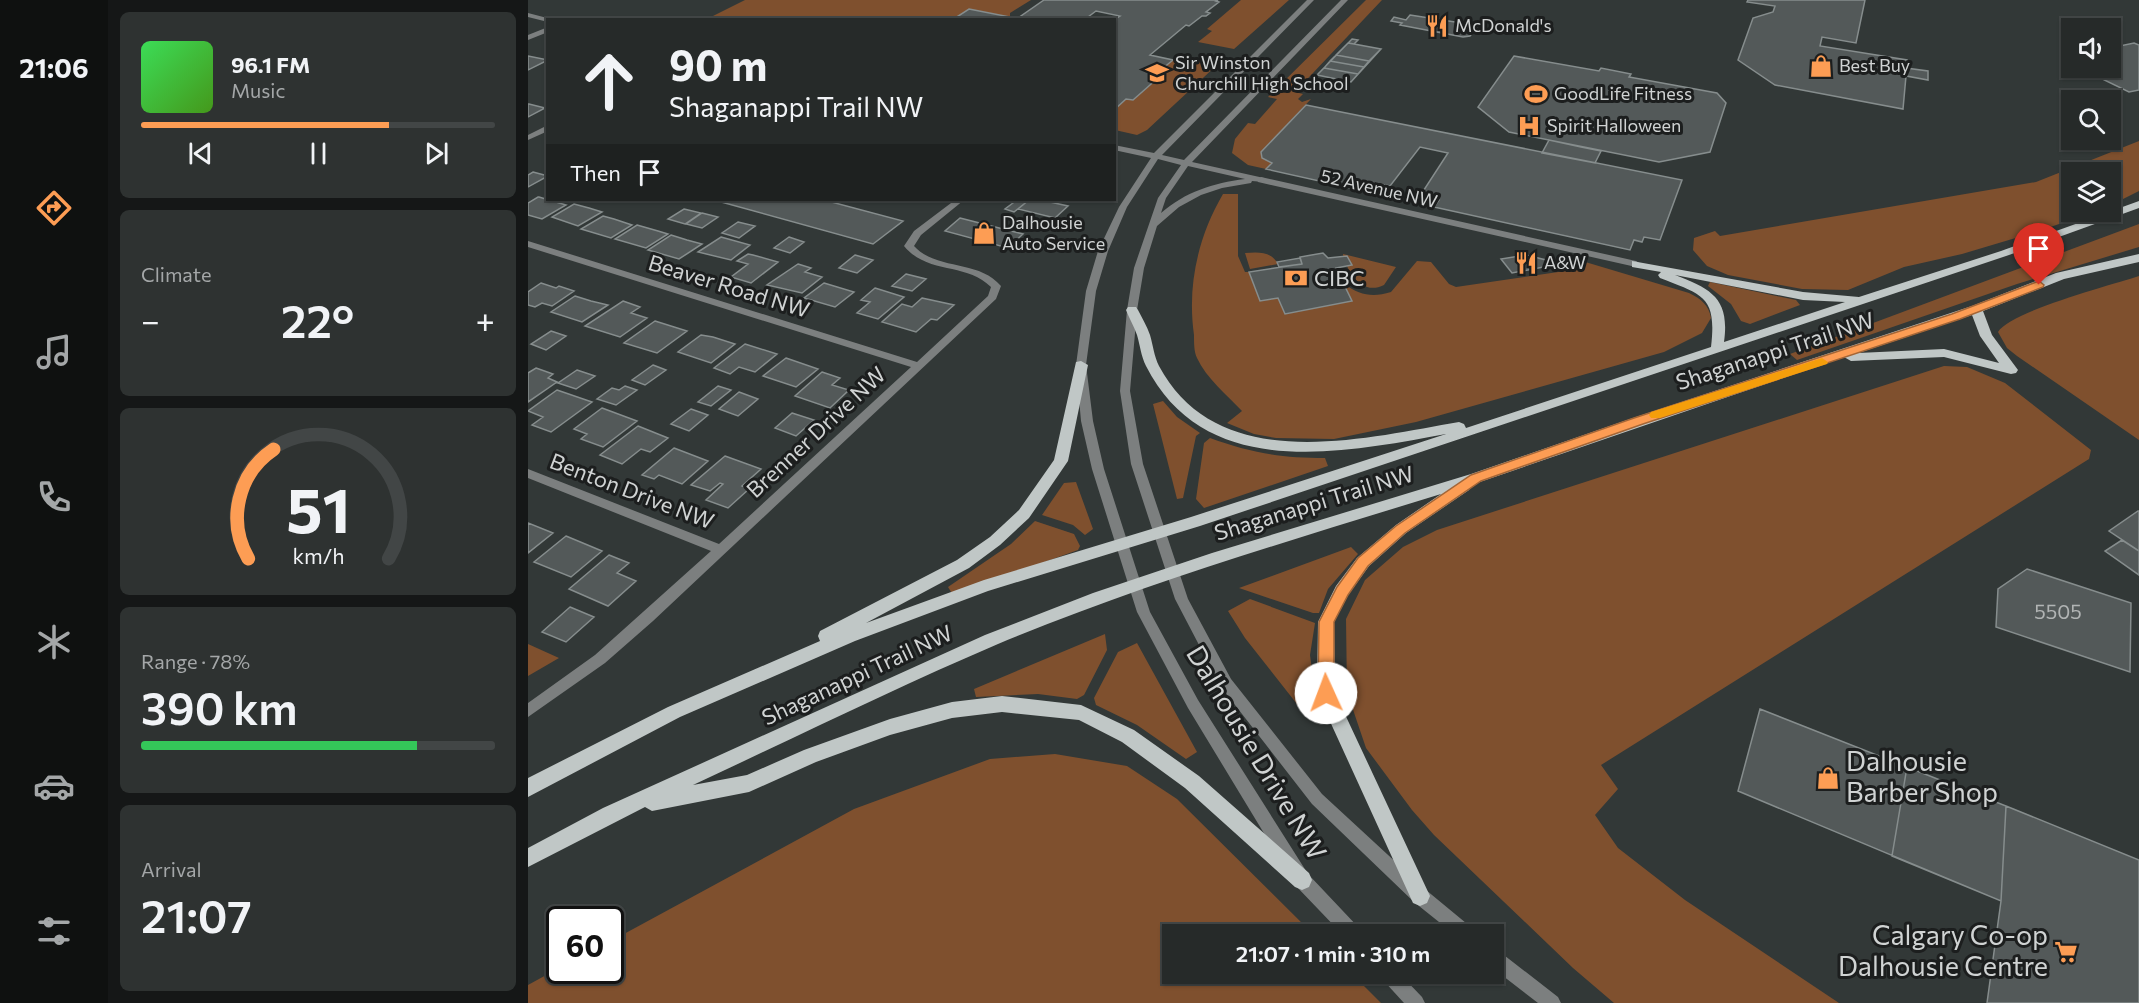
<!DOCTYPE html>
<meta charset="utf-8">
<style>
:root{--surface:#262a29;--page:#2e3231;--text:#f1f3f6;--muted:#a4a7a8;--line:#424646;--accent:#fd9d54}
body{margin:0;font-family:Commissioner,sans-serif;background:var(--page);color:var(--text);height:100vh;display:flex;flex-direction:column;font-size:22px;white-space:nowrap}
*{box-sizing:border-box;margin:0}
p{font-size:20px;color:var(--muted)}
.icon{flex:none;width:33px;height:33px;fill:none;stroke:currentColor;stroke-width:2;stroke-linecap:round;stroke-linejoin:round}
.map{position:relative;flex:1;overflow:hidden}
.panel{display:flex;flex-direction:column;gap:12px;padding:12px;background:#151717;width:420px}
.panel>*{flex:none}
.banner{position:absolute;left:18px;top:18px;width:570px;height:183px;border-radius:0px;box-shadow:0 2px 4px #0004,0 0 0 2px var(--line);background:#262a29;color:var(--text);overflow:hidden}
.tools{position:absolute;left:1533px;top:18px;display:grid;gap:12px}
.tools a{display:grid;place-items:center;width:60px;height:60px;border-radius:0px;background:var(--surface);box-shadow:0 2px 4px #0004,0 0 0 2px var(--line);font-size:30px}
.speed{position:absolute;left:18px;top:906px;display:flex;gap:12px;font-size:30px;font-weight:700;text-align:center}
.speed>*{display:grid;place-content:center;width:78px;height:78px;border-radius:50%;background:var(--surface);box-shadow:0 2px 4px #0004,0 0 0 2px var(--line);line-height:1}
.speed .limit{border:3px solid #111;border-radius:9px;background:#fff;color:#111}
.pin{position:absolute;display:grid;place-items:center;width:51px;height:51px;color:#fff;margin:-62px -26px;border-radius:50% 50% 50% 0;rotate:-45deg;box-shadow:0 0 6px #0007}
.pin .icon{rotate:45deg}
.me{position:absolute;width:66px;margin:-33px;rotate:358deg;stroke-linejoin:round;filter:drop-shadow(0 0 4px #0008)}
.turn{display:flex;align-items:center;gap:21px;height:126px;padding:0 24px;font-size:27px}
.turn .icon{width:78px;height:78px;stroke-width:2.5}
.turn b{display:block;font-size:42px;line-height:51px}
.then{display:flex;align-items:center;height:57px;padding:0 24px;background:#0003;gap:12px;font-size:22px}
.big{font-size:45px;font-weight:600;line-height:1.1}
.panel .widget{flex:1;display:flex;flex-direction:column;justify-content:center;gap:9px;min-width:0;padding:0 21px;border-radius:9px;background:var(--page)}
.panel .dial{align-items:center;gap:0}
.dial svg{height:156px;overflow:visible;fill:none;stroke:var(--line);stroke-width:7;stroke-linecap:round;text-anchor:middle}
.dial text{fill:var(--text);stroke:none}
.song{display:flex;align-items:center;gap:18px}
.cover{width:72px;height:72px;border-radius:9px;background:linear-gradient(135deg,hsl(130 70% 55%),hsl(100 70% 35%))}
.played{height:6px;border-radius:3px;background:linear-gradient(90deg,var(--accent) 70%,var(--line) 70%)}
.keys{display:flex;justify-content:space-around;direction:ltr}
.heat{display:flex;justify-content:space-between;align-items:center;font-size:33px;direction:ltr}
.charge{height:9px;border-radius:4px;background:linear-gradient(90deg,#34c759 78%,var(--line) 0)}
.trip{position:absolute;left:634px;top:924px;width:342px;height:60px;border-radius:0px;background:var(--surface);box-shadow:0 2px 4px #0004,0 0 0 2px var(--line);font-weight:600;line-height:60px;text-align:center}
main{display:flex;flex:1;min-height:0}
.tab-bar{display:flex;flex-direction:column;width:108px;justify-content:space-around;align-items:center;background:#0f1110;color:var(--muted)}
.tab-bar .icon{width:42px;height:42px}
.tab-bar .on{color:var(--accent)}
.tab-bar b{font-size:27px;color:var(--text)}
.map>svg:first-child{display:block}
</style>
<main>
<nav class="tab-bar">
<b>21:06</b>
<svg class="icon on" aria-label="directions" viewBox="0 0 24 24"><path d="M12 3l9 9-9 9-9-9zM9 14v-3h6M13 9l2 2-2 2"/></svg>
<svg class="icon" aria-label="music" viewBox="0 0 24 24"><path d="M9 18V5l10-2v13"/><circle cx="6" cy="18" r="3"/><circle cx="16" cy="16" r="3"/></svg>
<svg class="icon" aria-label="phone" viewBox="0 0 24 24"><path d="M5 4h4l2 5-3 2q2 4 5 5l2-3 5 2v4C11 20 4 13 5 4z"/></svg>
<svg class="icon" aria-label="climate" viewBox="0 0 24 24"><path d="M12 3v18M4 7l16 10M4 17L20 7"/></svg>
<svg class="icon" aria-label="car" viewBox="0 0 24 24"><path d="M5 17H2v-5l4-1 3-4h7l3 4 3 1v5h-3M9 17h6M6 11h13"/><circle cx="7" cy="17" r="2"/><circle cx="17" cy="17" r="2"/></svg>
<svg class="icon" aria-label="filters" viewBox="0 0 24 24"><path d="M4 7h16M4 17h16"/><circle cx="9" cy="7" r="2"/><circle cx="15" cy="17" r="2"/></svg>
</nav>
<section class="panel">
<div class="widget">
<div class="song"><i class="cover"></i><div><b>96.1 FM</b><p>Music</p></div></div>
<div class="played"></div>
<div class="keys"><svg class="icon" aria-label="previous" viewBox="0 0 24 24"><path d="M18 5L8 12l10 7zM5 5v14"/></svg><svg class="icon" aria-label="pause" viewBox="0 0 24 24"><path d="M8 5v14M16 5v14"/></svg><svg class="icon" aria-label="next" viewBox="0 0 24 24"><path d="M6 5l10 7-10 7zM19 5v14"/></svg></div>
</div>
<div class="widget"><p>Climate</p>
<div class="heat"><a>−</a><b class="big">22°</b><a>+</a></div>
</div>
<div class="widget dial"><svg viewBox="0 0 100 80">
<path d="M14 69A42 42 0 1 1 86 69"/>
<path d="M14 69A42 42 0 0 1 27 13" stroke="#fd9d54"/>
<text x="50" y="56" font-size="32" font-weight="700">51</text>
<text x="50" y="72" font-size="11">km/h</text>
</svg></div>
<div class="widget"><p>Range · 78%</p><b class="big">390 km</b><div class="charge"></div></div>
<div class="widget"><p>Arrival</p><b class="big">21:07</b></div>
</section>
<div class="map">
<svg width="1611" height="1003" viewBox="0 0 1611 1003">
<rect width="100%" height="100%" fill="#323837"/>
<path fill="#7f502e" d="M217,0H503L482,13V17L441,9L424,20L179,19Z
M713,0H761L706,49L670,42L684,31L679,29Z
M838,0H854L767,92L775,94L770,99L774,102L783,99L733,152L734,158L744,163L738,169L720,165L704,153L707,139L720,123L727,124L749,99L740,97Z
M654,57L690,64L619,130L609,135L587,130L586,110L598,99L605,100L639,71L634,69L645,60Z
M1611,141V191L1583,205L1582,172H1544V212H1565L1514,230L1434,254L1376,267L1320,290L1274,289L1200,275L1179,266L1165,250L1166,238L1187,231L1192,236L1508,182Z
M695,194H710V256L717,272H721L750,298L757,314L823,301L816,284C832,295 844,298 863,292L889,261L903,262L921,284L928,287L1037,271L1054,261L1161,293C1173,299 1181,305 1183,318L1174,333L1136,352L888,422L806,439L748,438L726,434L699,423L714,411C699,395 678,378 669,358C666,352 666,343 666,335C659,285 670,237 695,194Z
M1611,224V247L1489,284L1269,360L1262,354Z
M717,253C730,252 743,251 750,264L722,269Z
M815,255V254L868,267L856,285C834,296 820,273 815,255Z
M1611,276V440L1489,356L1479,348L1470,332C1483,311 1584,285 1611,276Z
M1182,282L1268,300L1272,305L1222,324L1213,321L1203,304L1180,286Z
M1416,366L1439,367L1477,383L1563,450L1561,459L1073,765L1090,789L1067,815L1090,848L1157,900L1311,1003H1086L1045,968L906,835L884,810L838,748L819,692L818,619L837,580L875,547L909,530Z
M635,401L649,417L672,433L668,436L655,498L649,499L625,404Z
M682,438C723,453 754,458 797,458L800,466L676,508L668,499L676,443Z
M548,482L565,529L557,535L545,525L514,515L536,483Z
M507,521L546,534L552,546L550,550L425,595L420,587L483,544Z
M823,547L830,554L800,589L791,613H785L711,588Z
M722,599L787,623L782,655L789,707L776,713L717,638L700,611Z
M577,634L579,650L556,695L549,699L510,694L448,697L446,689Z
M609,643L669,752L658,759L609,725L568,705L566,698L590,652Z
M0,644L31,658L0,676Z
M527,754L599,766L649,799L785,934H645V974H824L853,1003H0V985L31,968L32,970H82L83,941L326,809L462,759Z"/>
<path fill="#535959" stroke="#868d8d" stroke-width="1.5" d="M516,0H690L688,1L691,2L678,12L682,13L678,16H674L661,26L658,25L622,55L645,60L634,69L639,70L605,100L598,99L586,110V20L592,16L568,11L556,20H487Z
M1220,0H1337L1328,43L1294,37L1292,46L1379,60L1378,68L1400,71V80L1378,76L1375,109L1247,85L1210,60L1225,18L1245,12L1247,6L1219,2Z
M441,9L482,17L480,18L485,20H424Z
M882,15L927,22L950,26L942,36L935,37L872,25L874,23L863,21L866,17L878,20Z
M824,39L830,40L826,44L853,49L823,82L789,75Z
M820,43L826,44L853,49L841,61L808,55Z
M1606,43L1611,45V90L1601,92L1566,75L1577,72L1568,68H1582V48Z
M808,55L841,61L836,67L802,61Z
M0,56L20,60L0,70Z
M986,56L1071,71L1073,68L1103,74L1101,77L1189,93L1198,103L1182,152L1131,162L981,132L950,107Z
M802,61L836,67L830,74L796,68Z
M796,68L830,74L823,82L789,75Z
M0,104H1L17,108L0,117Z
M778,105L783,106L1154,180L1132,240L1116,237L1114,242L1106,240L1102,250L906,207L911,200L892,196L920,153L892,147L862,186L843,182L836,191L738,169L744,163L734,158L733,152Z
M1021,140L1053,147L1073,151L1067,163L1014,153Z
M5,172L20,176L0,187V175Z
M10,197H11L38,205L14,219L0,215V203Z
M186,200H296L375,221L345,244Z
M489,200H501L486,212L477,209Z
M501,200H513L540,206L527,218L490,209Z
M46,204L61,208L74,212L50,226L24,217Z
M156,209L173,213L157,224L140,219Z
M174,213L190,217L174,228L158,224Z
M75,216L86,219L104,225L83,238L53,229Z
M432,218L479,230L495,234L480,248L417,231Z
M210,222L227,226L211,238L194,233Z
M109,225L130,231L140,234L118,248L87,239Z
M143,235L159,240L174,244L151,259L120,250Z
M193,237L222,245L203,260L170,252Z
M261,237L276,242L262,253L246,248Z
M795,253L800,258L819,256L824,265L808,268L824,301L757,314L750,298L732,301L721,272L774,264L772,257Z
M220,254L225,255L250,262L223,283L203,277L220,264L209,261Z
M327,255L345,260L329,273L311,268Z
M998,255L1018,260L1021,266L984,273L973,259Z
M772,258L774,264L751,267L749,262Z
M270,264L283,268L277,272L294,277L274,293L239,285Z
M378,274L398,279L384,291L364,286Z
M13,283L28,288L31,286L46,291L24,306L14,303L7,307L0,305V292Z
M296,283L326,292L307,307L276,298Z
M347,288L376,297L350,319L329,313L342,302L333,300Z
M47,296L63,301L80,305L54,322L23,312Z
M394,298L426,305L409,320L403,319L388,332L354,322L374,304L384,307Z
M95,301L112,307L103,313L119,318L92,337L57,326Z
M127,321L159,331L129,353L96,343Z
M23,331L38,336L18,350L3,344Z
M173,335L185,337L207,344L183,363L150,352Z
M217,344L249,354L227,372L211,367L202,374L186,368Z
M258,358L290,369L268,387L235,376Z
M125,365L138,370L117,385L104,380Z
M8,368L25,374L20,378L29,382L0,402V373Z
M49,370L67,376L48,389L30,383Z
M294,372L312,378L304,385L321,390L302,408L267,396Z
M97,386L109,390L88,405L69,399L84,388L91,390Z
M190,386L203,390L183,406L170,402Z
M29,390L64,402L23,432L4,425L15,417L0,411Z
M211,392L230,399L210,416L191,409Z
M74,408L109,421L75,447L53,439L59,434L46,429Z
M163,409L180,415L161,431L143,424Z
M264,413L286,420L268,436L247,428Z
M110,426L140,438L122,452L113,449L94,464L72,455Z
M146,448L180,461L154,484L131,475L126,479L114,475Z
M197,456L233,469L214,486L221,489L200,508L178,500L195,484L192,483L182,491L163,485Z
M1610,511H1611V551L1581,531Z
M0,523L25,533L0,553Z
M38,536L74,551L43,577L6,562Z
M1594,540L1611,551V575L1577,551Z
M81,555L101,563L89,573L108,581L80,606L41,589Z
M1499,569L1603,603L1602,672L1468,627L1470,589Z
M42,607L66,617L38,642L14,632Z
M1232,709L1478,806L1473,901L1210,791Z
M1379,767L1478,806L1473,901L1364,856Z
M1478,806L1611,860V1003H1459L1473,901Z"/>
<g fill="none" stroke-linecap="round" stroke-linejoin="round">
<path fill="#7c7f7f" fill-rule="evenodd" d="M20,27V32L0,40V35Z
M20,125V131L0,140V135Z
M733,177L1108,261L1113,264L1108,267L730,182L729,180Z
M427,200H436L393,235L386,246C409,271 450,259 473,286L468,299L125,621L77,663L0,717V703L67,655L183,551L0,478V469L191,544L383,367L0,247V241L389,362L460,296L463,287C438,262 400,275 376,246L386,231Z"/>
<path fill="#7c7f7f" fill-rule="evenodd" d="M779,0H786L634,155L656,160L813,0H820L664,162L736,178V182L724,181L723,183L694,188L673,195L651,207L629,226L616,268L609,310L602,391L615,464L660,599L703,679L794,794L898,890L944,928L946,934H926L886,902L784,804L693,687L647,599L603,464L592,391L599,310L606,268L630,198L653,165L630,159L599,207L580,251L568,291L558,365L565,421L576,469L622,612L670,700L780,874L831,928L833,934H814L768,886L660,708L609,612L564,469L553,421L548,365L558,291L570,251L591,207L623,158L586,150V145L626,153ZM660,166L717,179C685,183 657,192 633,213L638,198Z
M0,13L23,19L24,20H20V22L0,17Z
M966,950L972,952L1030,997L1033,1003H1010L966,969Z
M852,974H872L894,997L897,1003H876L855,980Z"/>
<path fill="#c0c7c6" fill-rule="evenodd" d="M1611,201V208L1481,255L672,526L460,591L327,641L152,717L0,797V778L140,707L292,641L290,636L292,631L429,560L462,537L491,510L526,460L548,362L553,361L560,365L540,461L501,518L472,545L441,568L338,623L456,580L663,517L918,434C814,453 677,482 618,366C613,356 612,345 609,335C606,326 601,318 598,310L600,307H608L610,310C614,318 619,326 622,335C625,345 626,356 631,366C690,476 832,439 931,422L936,424L938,428L1183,347C1189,296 1175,295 1132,278L1130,275L1133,272L1104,267V261L1275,292L1331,297L1473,251ZM1147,275L1275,300L1317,302L1196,342C1202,299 1184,289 1147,275Z
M1611,254V262L1536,279L1455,311L1464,335L1490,370L1488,373L1483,374L1416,357L1323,361L1316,357L943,485L941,490L878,533L841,566L820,595L806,622L807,693L902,896L899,903L892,906L885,903L789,693L790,622L808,586L829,558L868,525L913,494C764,540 614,584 470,644C367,688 266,738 165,785L219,775L276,750L362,719L424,702L474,696L553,705L606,730L671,776L781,873L784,880L781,887L774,890L767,887L657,788L594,742L551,720L474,712L424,718L362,735L288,762L221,792L124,811L117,807L0,867V848L75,808L457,635L565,593L684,553L943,474L1105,418L1444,306L1528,273ZM1444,315L1452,336L1471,363L1416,349L1330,353Z"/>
</g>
<path fill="#fd9d54" stroke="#a46637" stroke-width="1.5" d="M1511,281L1516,285L1515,287L1432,319L1115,424L953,481L877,533L840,566L820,595L806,622V693L804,698H792L790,693L791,622L809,587L830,558L868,526L943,475L1106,418L1424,314Z"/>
<path fill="#f59e0b" d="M1294,358L1300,362L1299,364L1132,418H1123L1121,415L1123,412Z"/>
<defs>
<g id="restaurant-bare" transform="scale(1.8)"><path d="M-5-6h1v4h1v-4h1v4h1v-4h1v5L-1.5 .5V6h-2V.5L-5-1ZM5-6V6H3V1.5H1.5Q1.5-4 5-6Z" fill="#fd9d54" stroke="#1c1e1e" stroke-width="2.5" paint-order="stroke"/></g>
<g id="shop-bare" transform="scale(1.8)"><path d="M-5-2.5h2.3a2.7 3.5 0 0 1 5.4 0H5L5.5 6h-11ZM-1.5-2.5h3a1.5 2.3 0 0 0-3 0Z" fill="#fd9d54" stroke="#1c1e1e" stroke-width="2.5" paint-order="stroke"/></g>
<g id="school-bare" transform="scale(1.8)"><path d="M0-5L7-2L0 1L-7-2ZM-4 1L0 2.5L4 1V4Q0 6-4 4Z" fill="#fd9d54" stroke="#1c1e1e" stroke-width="2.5" paint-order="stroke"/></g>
<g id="stadium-bare" transform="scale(1.8)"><path d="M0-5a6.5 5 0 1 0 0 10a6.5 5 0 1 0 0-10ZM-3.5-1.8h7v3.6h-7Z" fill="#fd9d54" stroke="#1c1e1e" stroke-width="2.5" paint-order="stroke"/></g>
<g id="hospital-bare" transform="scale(1.8)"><path d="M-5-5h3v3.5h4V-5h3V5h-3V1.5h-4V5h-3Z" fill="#fd9d54" stroke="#1c1e1e" stroke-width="2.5" paint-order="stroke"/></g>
<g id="bank-bare" transform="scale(1.8)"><path d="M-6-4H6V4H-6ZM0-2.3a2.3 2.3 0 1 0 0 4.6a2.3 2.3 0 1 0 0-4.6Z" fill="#fd9d54" stroke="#1c1e1e" stroke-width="2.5" paint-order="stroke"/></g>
<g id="supermarket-bare" transform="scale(1.8)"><path d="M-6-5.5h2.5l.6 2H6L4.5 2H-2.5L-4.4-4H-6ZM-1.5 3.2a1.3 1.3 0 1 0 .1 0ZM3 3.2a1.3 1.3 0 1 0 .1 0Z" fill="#fd9d54" stroke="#1c1e1e" stroke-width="2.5" paint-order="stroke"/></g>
</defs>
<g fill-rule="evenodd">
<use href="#restaurant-bare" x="909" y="26"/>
<use href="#shop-bare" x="1293" y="66"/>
<use href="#school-bare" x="629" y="73"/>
<use href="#stadium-bare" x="1008" y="94"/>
<use href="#hospital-bare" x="1001" y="126"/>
<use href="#shop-bare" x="456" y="233"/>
<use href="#restaurant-bare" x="998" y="263"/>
<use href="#bank-bare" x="768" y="278"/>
<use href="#shop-bare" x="1300" y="778"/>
<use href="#supermarket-bare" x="1538" y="952"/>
</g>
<g text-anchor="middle" stroke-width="6" stroke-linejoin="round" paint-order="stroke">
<g font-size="18" fill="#d0d3d3" stroke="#1c1e1e" text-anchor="start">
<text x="927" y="32">McDonald's</text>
<text x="647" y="69">Sir Winston<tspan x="647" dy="21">Churchill High School</tspan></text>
<text x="1311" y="72">Best Buy</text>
<text x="1026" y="100">GoodLife Fitness</text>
<text x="1019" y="132">Spirit Halloween</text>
<text x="474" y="229">Dalhousie<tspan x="474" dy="21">Auto Service</tspan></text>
<text x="1016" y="269">A&amp;W</text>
</g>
<g font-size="18" fill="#d0d3d3" stroke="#1c1e1e">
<text transform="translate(851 189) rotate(13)" y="6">52 Avenue NW</text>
</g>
<g font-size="20" fill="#b1b4b4">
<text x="1530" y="619">5505</text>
</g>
<g font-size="22" fill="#d0d3d3" stroke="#1c1e1e" text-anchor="start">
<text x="786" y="286">CIBC</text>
</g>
<g font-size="22" fill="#d0d3d3" stroke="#1c1e1e">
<text transform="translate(201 286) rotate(17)" y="8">Beaver Road NW</text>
<text transform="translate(1247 351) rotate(-18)" y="8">Shaganappi Trail NW</text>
<text transform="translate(288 432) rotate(-43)" y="8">Brenner Drive NW</text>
<text transform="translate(104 491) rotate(21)" y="8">Benton Drive NW</text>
<text transform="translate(786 503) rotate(-17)" y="8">Shaganappi Trail NW</text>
<text transform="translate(329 675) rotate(-25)" y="8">Shaganappi Trail NW</text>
</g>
<g font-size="27" fill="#d0d3d3" stroke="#1c1e1e">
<text transform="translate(728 753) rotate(59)" y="9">Dalhousie Drive NW</text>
</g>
<g font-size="27" fill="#d0d3d3" stroke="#1c1e1e" text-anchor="start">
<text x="1318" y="771">Dalhousie<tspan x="1318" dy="31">Barber Shop</tspan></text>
<text x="1520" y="945" text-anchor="end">Calgary Co-op<tspan x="1520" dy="31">Dalhousie Centre</tspan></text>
</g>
</g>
</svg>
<div class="tools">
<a><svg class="icon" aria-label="sound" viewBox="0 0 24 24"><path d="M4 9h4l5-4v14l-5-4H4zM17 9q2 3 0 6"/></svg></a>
<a><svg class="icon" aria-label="search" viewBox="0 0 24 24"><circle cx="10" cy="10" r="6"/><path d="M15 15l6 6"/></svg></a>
<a><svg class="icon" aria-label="layers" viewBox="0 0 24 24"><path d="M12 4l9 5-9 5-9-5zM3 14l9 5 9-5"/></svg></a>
</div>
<div class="speed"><div class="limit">60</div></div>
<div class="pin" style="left:1511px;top:285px;background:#d93025"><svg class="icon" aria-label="arrive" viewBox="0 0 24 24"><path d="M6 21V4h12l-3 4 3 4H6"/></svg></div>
<svg class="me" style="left:798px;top:693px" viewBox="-20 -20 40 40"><circle r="19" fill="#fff"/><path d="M0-13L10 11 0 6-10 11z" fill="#fd9d54"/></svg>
<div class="trip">21:07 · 1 min · 310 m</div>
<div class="banner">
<div class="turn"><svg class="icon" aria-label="ahead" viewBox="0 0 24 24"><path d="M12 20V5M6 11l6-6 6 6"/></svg><div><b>90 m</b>Shaganappi Trail NW</div></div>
<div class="then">Then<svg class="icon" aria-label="arrive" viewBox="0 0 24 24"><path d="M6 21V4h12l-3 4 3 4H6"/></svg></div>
</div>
</div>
</main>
